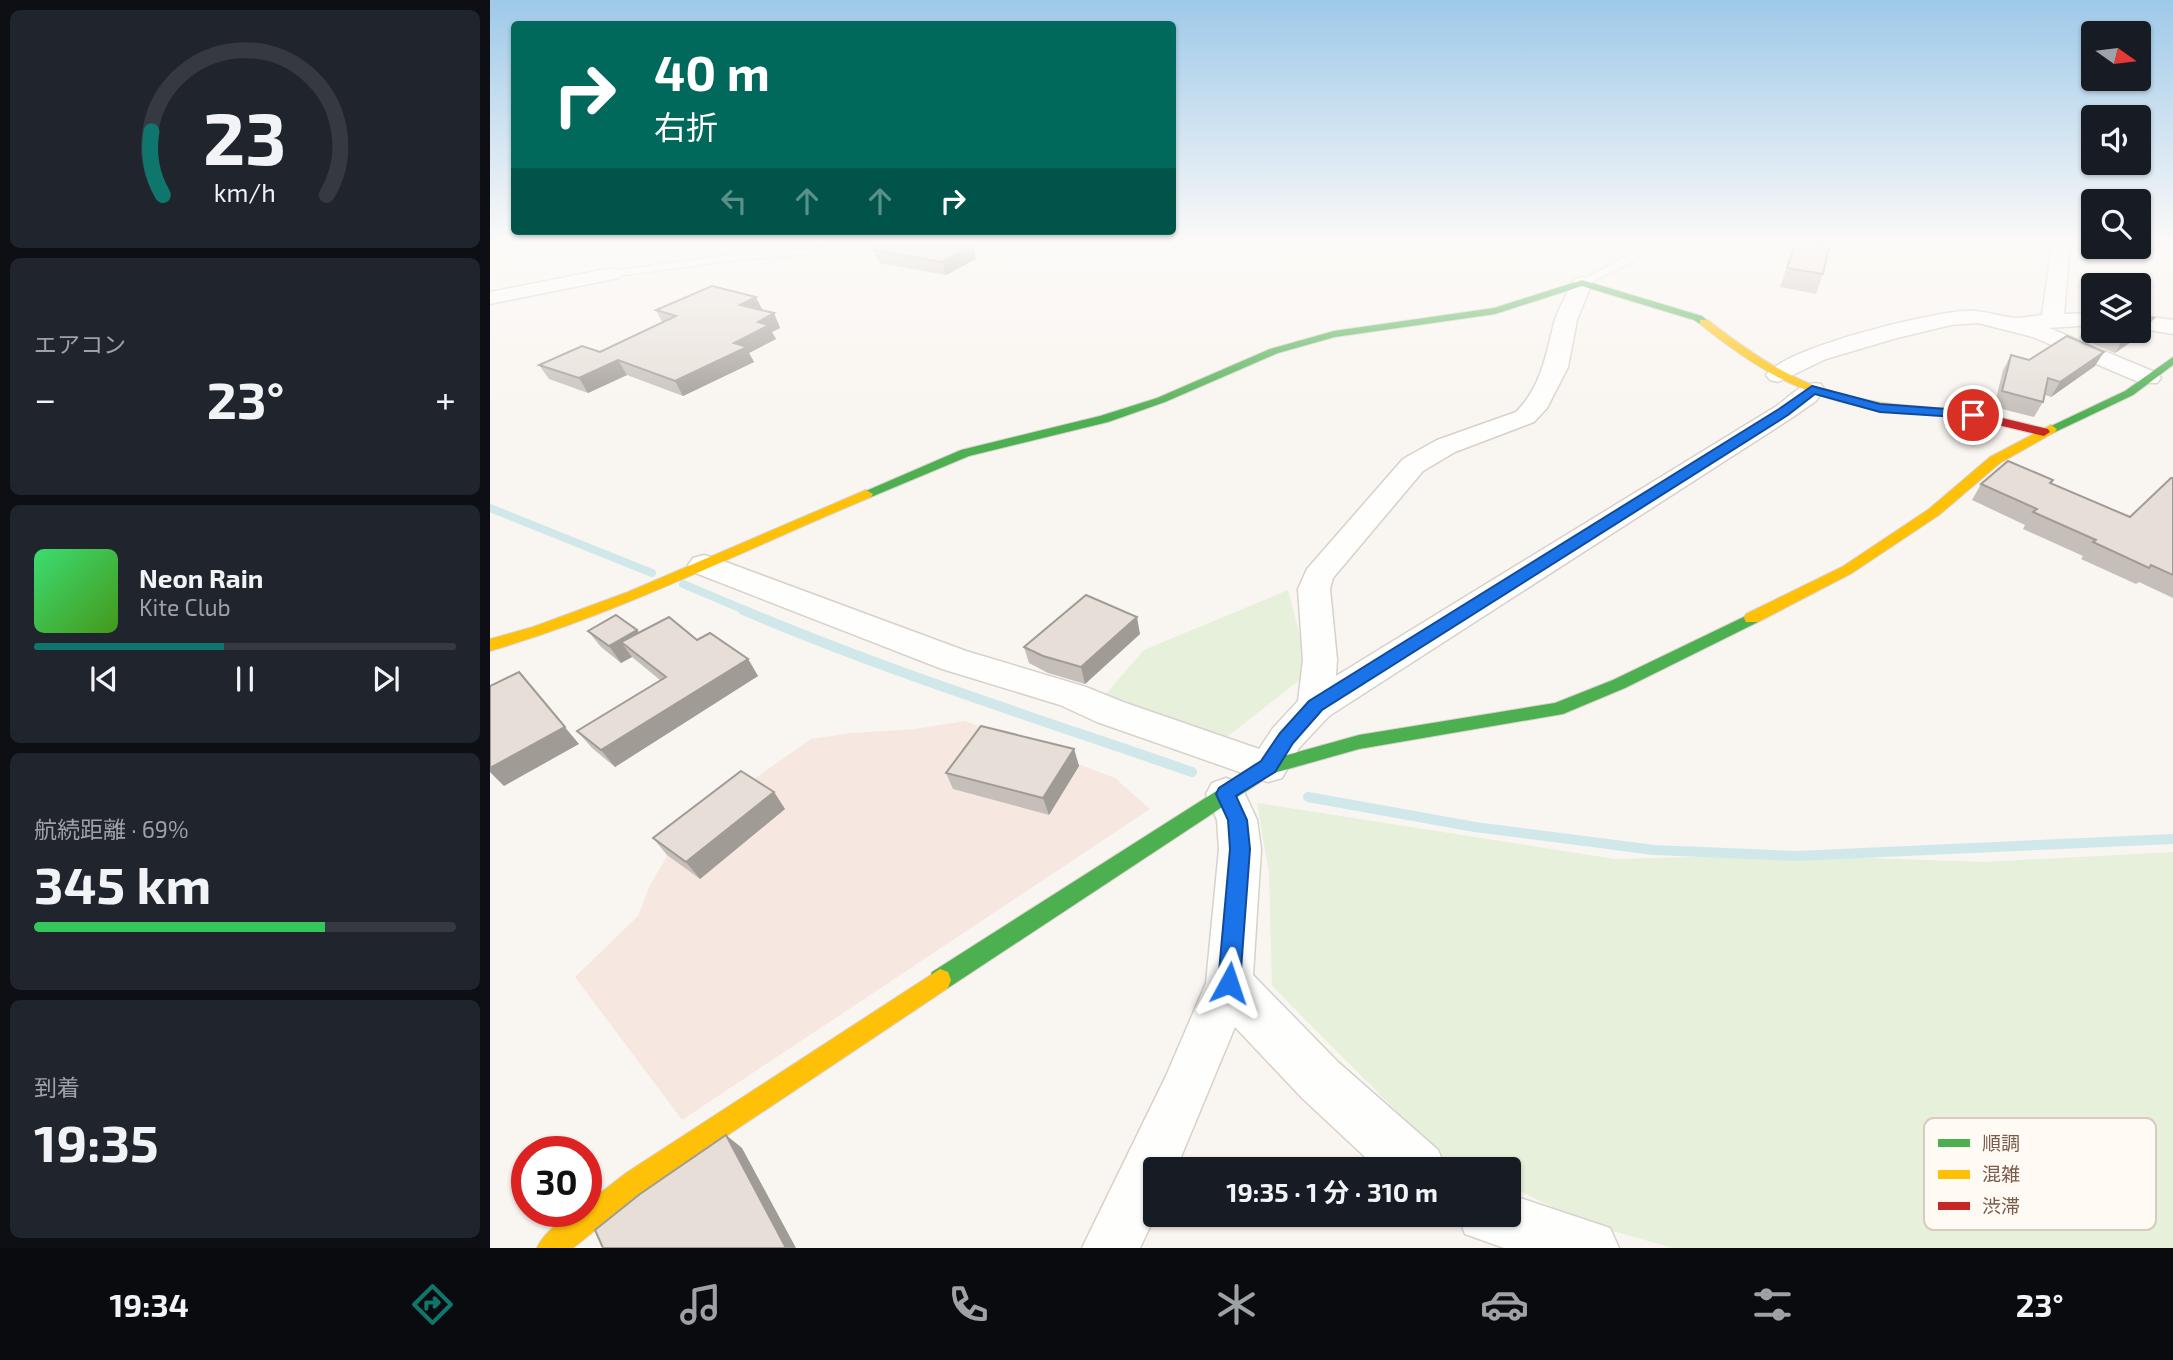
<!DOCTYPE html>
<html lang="ja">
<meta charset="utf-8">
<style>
:root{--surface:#171b24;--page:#20242c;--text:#f1f3f6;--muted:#9ea1a6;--line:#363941;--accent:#0f766e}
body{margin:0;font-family:"Exo 2","Noto Sans JP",sans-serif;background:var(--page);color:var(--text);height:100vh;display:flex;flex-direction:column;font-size:26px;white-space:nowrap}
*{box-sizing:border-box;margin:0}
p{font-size:23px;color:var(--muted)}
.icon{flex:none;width:38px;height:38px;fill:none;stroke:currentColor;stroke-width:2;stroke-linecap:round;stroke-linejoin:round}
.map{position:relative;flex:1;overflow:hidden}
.details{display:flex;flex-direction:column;gap:10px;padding:10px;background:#0d0f14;width:490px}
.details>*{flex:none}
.guide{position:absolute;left:21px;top:21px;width:665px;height:214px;border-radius:7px;box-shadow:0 2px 5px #0004;background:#00695c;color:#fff;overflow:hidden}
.needle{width:46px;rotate:104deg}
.controls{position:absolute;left:1591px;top:21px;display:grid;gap:14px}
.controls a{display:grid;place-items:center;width:70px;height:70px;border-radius:7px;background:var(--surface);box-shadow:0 2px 5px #0004;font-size:35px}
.speed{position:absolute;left:21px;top:1136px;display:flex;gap:14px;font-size:35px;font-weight:700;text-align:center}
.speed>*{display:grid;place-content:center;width:91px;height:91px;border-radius:50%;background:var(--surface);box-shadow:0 2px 5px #0004;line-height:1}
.speed .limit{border:10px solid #d22;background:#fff;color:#111}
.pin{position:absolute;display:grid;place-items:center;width:60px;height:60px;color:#fff;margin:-30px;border:4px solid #fff;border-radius:50%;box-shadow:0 2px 7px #0007}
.me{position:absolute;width:77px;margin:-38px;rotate:5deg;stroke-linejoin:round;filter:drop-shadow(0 0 5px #0008)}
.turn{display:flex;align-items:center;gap:24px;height:147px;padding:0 28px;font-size:32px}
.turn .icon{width:91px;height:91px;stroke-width:2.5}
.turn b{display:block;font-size:49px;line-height:60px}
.lanes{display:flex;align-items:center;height:66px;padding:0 28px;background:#0003;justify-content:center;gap:35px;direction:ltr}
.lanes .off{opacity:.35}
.big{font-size:52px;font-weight:700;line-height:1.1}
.details .tile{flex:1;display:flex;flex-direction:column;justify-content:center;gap:10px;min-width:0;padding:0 24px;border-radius:10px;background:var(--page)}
.details .dial{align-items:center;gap:0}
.dial svg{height:182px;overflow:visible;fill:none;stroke:var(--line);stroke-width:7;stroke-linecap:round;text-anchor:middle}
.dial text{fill:var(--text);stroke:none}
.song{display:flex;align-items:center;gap:21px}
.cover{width:84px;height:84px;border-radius:10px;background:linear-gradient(135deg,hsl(140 70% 55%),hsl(100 70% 35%))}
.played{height:7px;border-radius:4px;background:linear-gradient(90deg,var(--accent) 45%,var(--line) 45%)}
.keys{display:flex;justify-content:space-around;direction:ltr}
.heat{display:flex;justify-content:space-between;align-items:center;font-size:38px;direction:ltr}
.charge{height:10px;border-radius:5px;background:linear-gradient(90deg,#34c759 69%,var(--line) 0)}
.trip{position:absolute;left:653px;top:1157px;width:378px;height:70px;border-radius:7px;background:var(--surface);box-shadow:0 2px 5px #0004;font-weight:700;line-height:70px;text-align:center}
.dock{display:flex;height:112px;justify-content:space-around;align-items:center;background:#090b0e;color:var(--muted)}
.dock .icon{width:49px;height:49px}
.dock .selected{color:var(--accent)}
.dock b{font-size:32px;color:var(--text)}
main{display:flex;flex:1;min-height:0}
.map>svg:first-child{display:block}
</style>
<main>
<section class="details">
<div class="tile dial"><svg viewBox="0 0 100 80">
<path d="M14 69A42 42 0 1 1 86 69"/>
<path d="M14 69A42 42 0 0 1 9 41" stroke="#0f766e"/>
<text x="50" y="56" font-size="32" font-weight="700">23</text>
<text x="50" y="72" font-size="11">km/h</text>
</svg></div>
<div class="tile"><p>エアコン</p>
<div class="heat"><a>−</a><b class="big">23°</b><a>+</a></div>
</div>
<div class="tile">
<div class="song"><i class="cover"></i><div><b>Neon Rain</b><p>Kite Club</p></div></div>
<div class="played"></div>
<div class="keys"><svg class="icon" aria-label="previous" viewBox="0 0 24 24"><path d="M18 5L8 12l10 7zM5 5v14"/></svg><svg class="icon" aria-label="pause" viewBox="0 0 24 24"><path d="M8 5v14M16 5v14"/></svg><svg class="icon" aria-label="next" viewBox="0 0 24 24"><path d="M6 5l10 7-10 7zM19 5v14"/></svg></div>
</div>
<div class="tile"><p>航続距離 · 69%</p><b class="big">345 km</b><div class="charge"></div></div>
<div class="tile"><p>到着</p><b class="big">19:35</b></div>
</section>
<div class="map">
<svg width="1683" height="1248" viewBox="0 0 1683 1248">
<rect width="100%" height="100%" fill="#f9f5f0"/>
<path fill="#f6e8e1" d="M475,721L625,778L660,809L192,1120L85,977L148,916L160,885L194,828L321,739L361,733L425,729Z"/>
<path fill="#e7f0db" d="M798,590L812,644V678L737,737L680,720L614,696L654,650Z
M767,803L1125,859L1290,855L1493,862L1683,852V1248H1183L1098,1224L1019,1186L1018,1169H981L950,1155L782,986L779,873Z"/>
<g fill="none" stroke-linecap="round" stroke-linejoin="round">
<path stroke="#d0e8ea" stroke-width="8" d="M0,508L162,573
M193,584L257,611"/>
<path stroke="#d0e8ea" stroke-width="10" d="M253,610C399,672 552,720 702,772
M818,797L985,827L1164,850L1306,856L1683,839"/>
<g stroke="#d7d1cb" stroke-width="2">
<path id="lane" d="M367,245H405L400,248L246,260L122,277L117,274L122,271L246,254Z
M1156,245H1167L1144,261L1096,285L1087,283Z"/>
</g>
<g stroke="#d7d1cb" stroke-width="3">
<path id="street" d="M1562,245H1580L1574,314L1603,313V325L1559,328L1667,373L1671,378L1667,383H1651L1543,337L1488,323L1461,325L1407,338L1336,359L1288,382L1280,380L1276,375C1296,347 1436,314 1473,311C1491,309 1507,316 1525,318C1533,318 1544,316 1552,315Z
M122,268L129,270L132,274L129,278L0,304V292Z
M1092,277L1099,279L1102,283L1087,320L1078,367L1057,408L1044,422L965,452L933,471L843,578L840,589L847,660L846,676L1285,407C1300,397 1313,379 1331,384L1334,389L1326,401L1303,417L839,716L809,748L792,778L778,782L607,722L570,705L452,669L203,572L198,565L203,558L214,555L225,558L476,651L596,687L633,702L769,749L783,728L808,701L813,660L808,589L817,569L913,459L947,440L1026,412C1051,387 1056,355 1064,323C1068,309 1076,296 1082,283L1085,279Z
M1648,315L1683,320V334L1648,328Z
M736,778L750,783L767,820L771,849L763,975L848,1062L948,1150L956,1169H888L812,1098L745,1027L686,1169H665L666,1214L650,1248H592L676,1076L716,983L729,849L727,820L716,794L722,783Z
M1018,1194L1120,1228L1129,1248H1014L975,1234L967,1214H1018Z"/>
</g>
<g stroke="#d9d2cb" stroke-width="2">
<path id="fast" d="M1092,280L1212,316L1219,322L1210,324L1204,320L1092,286L1005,314L845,337L788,353L675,402L618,422L479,456L381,497L376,498L369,494L471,450L610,416L667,398L780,349L844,331L1004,308Z
M1683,357V365L1643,395L1565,432L1561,433L1555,429L1635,391Z
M1262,613L1268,614L1270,618L1268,622L1135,688L1073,714L869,749L784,773L458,988L450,991L442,988L439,980L442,972L772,762L869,735L1065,703L1123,680Z"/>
</g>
<g stroke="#d9d2cb" stroke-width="2">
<path id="slow" d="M1210,320H1218C1287,374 1333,399 1422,406L1428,410C1419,417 1403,412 1392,410C1316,399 1269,371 1210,324Z
M1561,425L1567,429L1565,432L1510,463L1449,515L1362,573L1268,622H1256L1254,618L1256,614L1352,567L1439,509L1500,457Z
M376,490L383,494L381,497C254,550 132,612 0,651V639L43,627L138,592Z
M450,969L458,972L461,980L458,988L154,1191L83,1248H47C54,1232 79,1211 96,1211V1204L136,1173Z"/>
</g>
<g stroke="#d9d2cb" stroke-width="2">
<path id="jam" d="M1422,406L1483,411L1558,429L1560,432L1554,436L1483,419L1418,413V407Z"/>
</g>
<use href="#lane" fill="#fefefd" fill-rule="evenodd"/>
<use href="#street" fill="#fefefd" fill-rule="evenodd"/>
<use href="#fast" fill="#4caf50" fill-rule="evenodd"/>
<use href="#slow" fill="#ffc107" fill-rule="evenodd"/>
<use href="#jam" fill="#c62828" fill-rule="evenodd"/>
</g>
<path fill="#c6bfb9" d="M1305,245L1333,274L1326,294L1290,287Z
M1546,245H1560L1559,247Z
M384,250L486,259L456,275L389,263Z
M166,310L272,311L284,313L290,328L282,332L286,339L259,353L264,362L193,396L137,375L98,393L59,379L49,365L110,352L172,322Z
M1603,319V331H1648L1655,332L1625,353L1589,338L1597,323Z
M1521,355L1539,360L1605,366L1561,397L1555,395L1553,402L1544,417L1504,407L1513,370Z
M1683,478V598L1649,582L1646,584L1591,559L1593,556L1533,529L1535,525L1482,500L1491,484H1561L1640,517Z
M147,630L149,633L207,640L258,659L268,676L125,767L102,748L87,731L170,680L142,657L131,663L111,647L98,631Z
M650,634L595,684L558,673L539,663L534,647Z
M584,749L589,766L559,815L463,789L456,773Z
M284,792L295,809L210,879L177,855L163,838Z"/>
<path fill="#a19b96" d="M483,245L486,259L456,275L452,262Z
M266,297L273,311L250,305Z
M284,313L290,328L282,332L286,339L259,353L264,362L193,396L185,381L268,322Z
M1664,318L1655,332L1625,353L1634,338L1645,331H1648V328Z
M1614,352L1605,366L1561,397L1570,382Z
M128,360L137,375L98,393L89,378Z
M647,617L650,634L595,684L591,667Z
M147,630L159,647L131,642L142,657L131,663L119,646Z
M258,659L268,676L125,767L111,750Z
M29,672L89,744L14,786L0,772V768Z
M584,749L589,766L559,815L553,798Z
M284,792L295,809L210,879L196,862Z
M236,1135L252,1148L306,1248H296Z"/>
<path fill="#e6ded7" stroke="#a19b96" stroke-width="2" d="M392,245H483L452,262L384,250L392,246Z
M1305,245H1324L1339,247L1333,274L1297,268Z
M222,286L266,297L250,305L284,313L268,322L279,325L244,343L257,347L185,381L128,360L89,378L49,365L92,346L110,352L186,316L166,310Z
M1648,312L1664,318L1648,328Z
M1603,319V325L1597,323Z
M1616,331H1645L1634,338Z
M1577,336L1614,352L1570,382L1558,378L1553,402L1512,391L1521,355L1539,360Z
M1518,461L1563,480L1560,483L1640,517L1681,478H1683V575L1661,565L1659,568L1603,542L1606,540L1543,512L1547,509L1491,484Z
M596,595L647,617L591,667L553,656L534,647Z
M126,615L147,630L119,646L98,631Z
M179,617L207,640L220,633L258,659L111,750L87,731L176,677L131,642Z
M29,672L75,727L0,768V686Z
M491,726L584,749L553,798L456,773Z
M251,771L284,792L196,862L163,838Z
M236,1135L296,1248H113L105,1230L150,1194Z"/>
<linearGradient id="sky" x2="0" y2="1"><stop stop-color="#9ec9e9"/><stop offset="0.58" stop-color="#fcfaf8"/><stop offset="1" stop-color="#fcfaf8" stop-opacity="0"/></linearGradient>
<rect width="1683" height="419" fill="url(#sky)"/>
<path fill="#1a73e8" stroke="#114b97" stroke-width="2" d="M1322,386L1390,404L1483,411L1489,415L1483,418L1390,412L1325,394L1298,415L832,710L803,743L785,772L746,796L757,820L760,849L750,983L747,991L739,994L731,991L728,983L740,849L738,820L726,794L729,788L771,761L790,733L819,701L1289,409Z"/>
<rect x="1434" y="1118" width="232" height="112" rx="10" fill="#fffaf3" stroke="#d7cbc1" stroke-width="2"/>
<rect x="1448" y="1139" width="32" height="8" fill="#4caf50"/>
<rect x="1448" y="1170" width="32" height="9" fill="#ffc107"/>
<rect x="1448" y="1202" width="32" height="8" fill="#c62828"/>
<g font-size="19" fill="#7a5c4d">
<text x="1492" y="1150">順調</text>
<text x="1492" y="1181">混雑</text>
<text x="1492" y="1213">渋滞</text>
</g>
</svg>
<div class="controls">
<a><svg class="needle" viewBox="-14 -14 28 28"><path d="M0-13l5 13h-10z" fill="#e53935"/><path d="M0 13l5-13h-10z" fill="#9ea1a6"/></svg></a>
<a><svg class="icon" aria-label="sound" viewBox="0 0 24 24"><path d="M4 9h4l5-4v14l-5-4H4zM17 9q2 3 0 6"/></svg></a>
<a><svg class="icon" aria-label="search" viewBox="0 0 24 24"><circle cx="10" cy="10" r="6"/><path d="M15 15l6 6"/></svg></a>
<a><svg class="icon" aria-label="layers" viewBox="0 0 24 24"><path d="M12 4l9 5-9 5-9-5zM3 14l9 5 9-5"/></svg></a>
</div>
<div class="speed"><div class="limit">30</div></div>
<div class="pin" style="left:1483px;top:415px;background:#d93025"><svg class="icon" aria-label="arrive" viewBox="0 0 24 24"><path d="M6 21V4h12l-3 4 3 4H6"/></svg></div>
<svg class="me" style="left:739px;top:983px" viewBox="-20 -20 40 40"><path d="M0-17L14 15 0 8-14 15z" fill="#1a73e8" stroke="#fff" stroke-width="4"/></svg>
<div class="trip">19:35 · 1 分 · 310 m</div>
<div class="guide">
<div class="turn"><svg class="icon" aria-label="right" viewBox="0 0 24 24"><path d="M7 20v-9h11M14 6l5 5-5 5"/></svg><div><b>40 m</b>右折</div></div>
<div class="lanes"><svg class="icon off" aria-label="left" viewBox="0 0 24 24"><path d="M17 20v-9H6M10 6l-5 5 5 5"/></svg><svg class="icon off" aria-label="ahead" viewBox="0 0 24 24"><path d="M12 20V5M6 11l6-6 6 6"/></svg><svg class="icon off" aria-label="ahead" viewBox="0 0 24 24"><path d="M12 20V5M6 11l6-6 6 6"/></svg><svg class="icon" aria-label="right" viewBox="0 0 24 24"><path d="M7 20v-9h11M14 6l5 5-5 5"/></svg></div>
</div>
</div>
</main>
<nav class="dock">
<b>19:34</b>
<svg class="icon selected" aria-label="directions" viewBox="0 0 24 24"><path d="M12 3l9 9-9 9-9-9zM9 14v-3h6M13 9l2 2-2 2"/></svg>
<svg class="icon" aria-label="music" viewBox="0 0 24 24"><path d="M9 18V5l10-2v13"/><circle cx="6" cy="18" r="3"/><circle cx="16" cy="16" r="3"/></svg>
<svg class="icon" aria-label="phone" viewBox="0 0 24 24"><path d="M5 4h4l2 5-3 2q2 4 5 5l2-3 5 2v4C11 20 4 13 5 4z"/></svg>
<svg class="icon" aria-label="climate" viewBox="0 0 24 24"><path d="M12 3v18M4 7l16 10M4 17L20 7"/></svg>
<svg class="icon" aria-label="car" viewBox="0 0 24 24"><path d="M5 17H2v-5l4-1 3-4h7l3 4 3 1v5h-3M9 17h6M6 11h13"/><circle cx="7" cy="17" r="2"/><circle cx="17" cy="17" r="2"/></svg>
<svg class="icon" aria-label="filters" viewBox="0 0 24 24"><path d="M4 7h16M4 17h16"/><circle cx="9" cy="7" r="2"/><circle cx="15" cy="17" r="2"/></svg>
<b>23°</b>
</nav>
